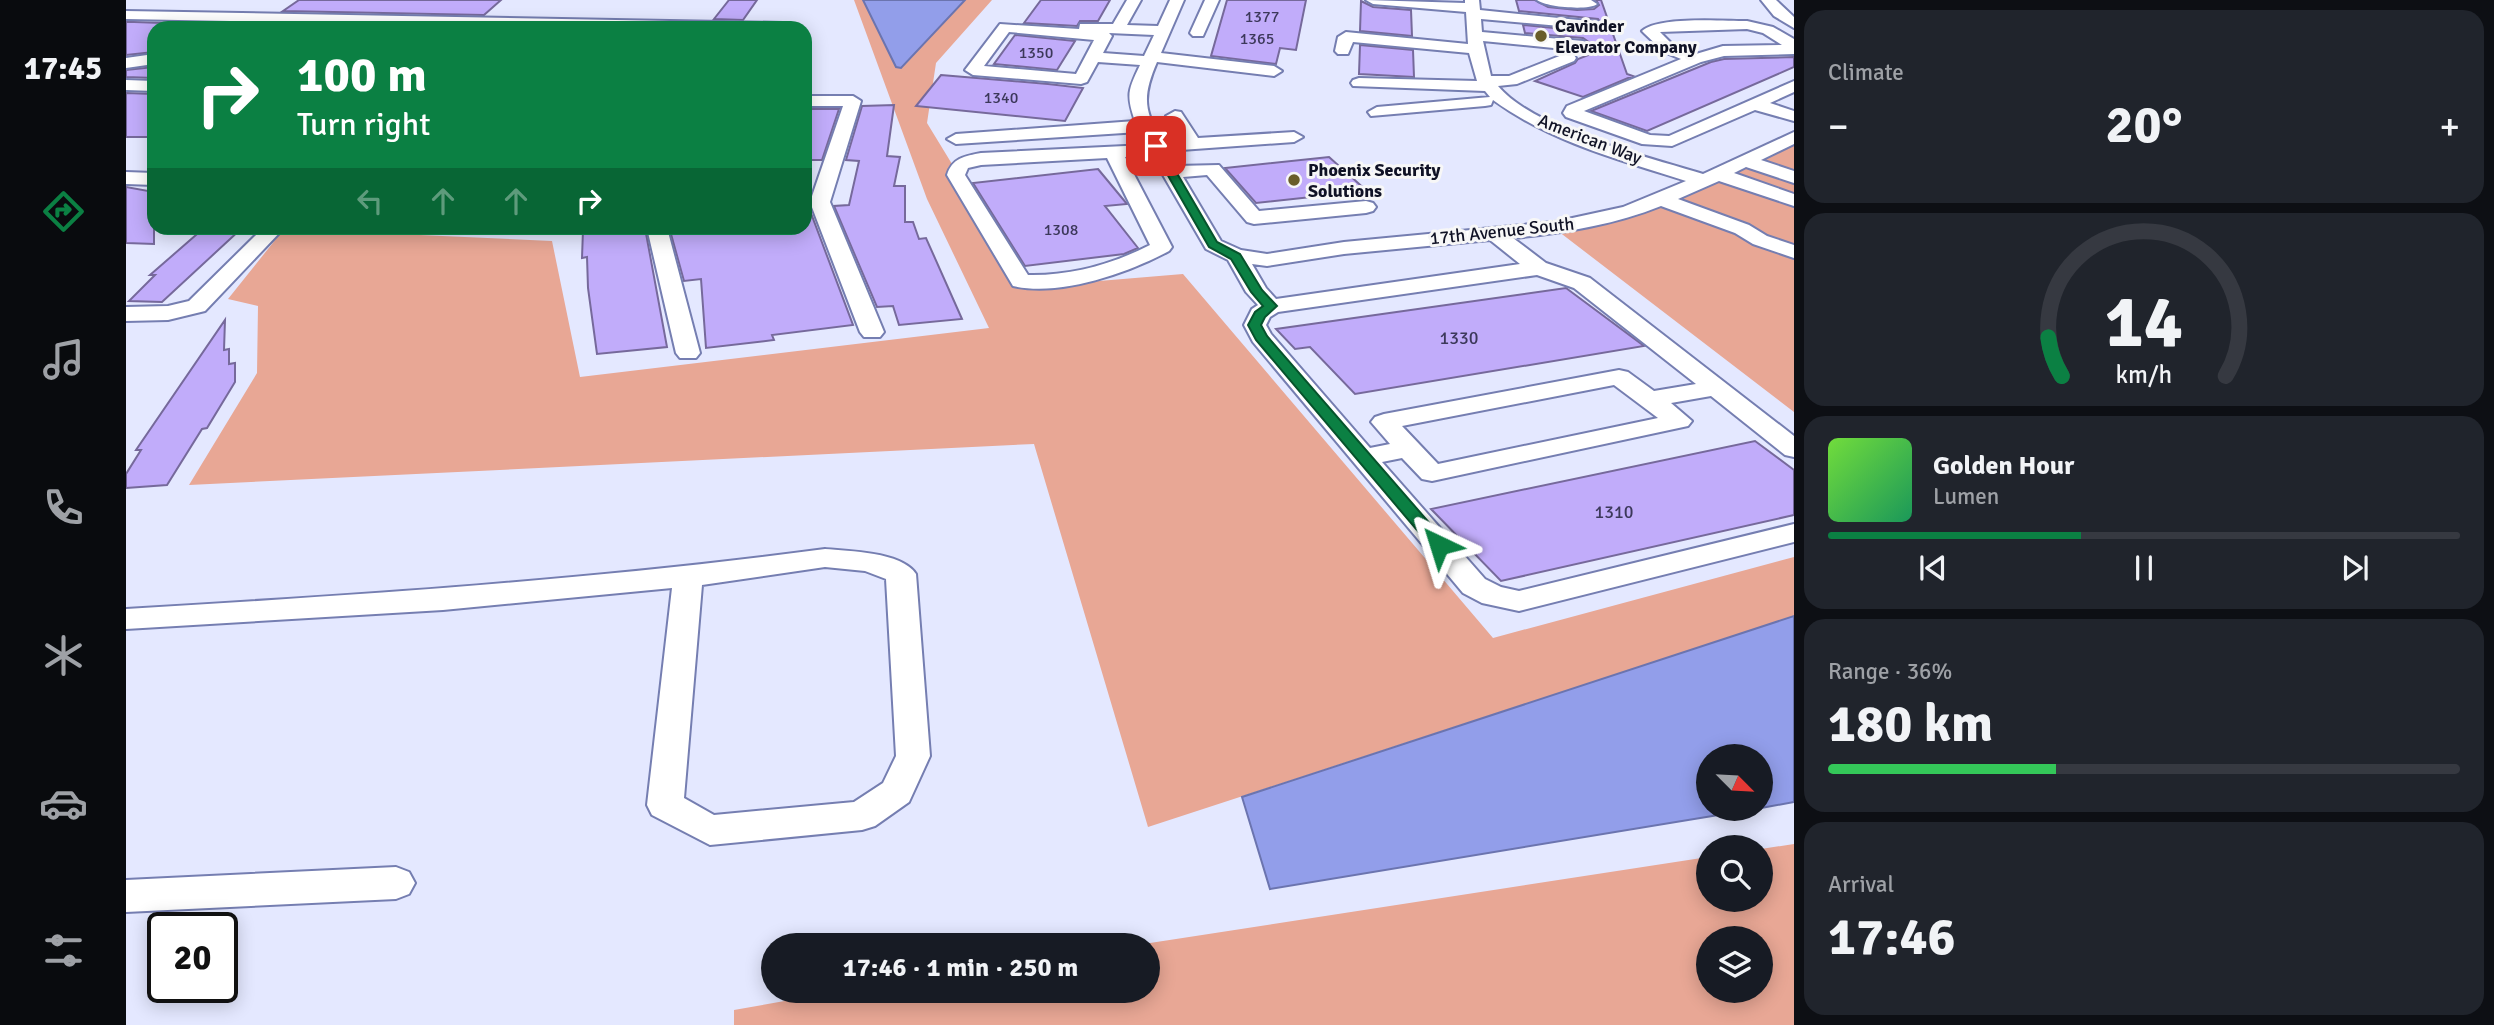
<!DOCTYPE html>
<meta charset="utf-8">
<style>
:root{--surface:#171b24;--page:#20242c;--text:#f1f3f6;--muted:#9ea1a6;--line:#363941;--accent:#0b8043}
body{margin:0;font-family:Signika,sans-serif;background:var(--page);color:var(--text);height:100vh;display:flex;flex-direction:column;font-size:26px;white-space:nowrap}
*{box-sizing:border-box;margin:0}
p{font-size:23px;color:var(--muted)}
.icon{flex:none;width:38px;height:38px;fill:none;stroke:currentColor;stroke-width:2;stroke-linecap:round;stroke-linejoin:round}
.map{position:relative;flex:1;overflow:hidden}
.side{display:flex;flex-direction:column;gap:10px;padding:10px;background:#0d0f14;width:700px}
.side>*{flex:none}
.banner{position:absolute;left:21px;top:21px;width:665px;height:214px;border-radius:21px;box-shadow:0 4px 18px #0003;background:#0b8043;color:#fff;overflow:hidden}
.needle{width:46px;rotate:114deg}
.tools{position:absolute;left:1570px;top:744px;display:grid;gap:14px}
.tools a{display:grid;place-items:center;width:77px;height:77px;border-radius:50%;background:var(--surface);box-shadow:0 4px 18px #0003;font-size:35px}
.speed{position:absolute;left:21px;top:912px;display:flex;gap:14px;font-size:35px;font-weight:700;text-align:center}
.speed>*{display:grid;place-content:center;width:91px;height:91px;border-radius:50%;background:var(--surface);box-shadow:0 4px 18px #0003;line-height:1}
.speed .limit{border:4px solid #111;border-radius:10px;background:#fff;color:#111}
.pin{position:absolute;display:grid;place-items:center;width:60px;height:60px;color:#fff;margin:-30px;border-radius:14px;box-shadow:0 4px 10px #0006}
.me{position:absolute;width:77px;margin:-38px;rotate:319deg;stroke-linejoin:round;filter:drop-shadow(0 0 5px #0008)}
.turn{display:flex;align-items:center;gap:24px;height:147px;padding:0 35px;font-size:32px}
.turn .icon{width:91px;height:91px;stroke-width:2.5}
.turn b{display:block;font-size:49px;line-height:60px}
.lanes{display:flex;align-items:center;height:66px;padding:0 35px;background:#0003;justify-content:center;gap:35px;direction:ltr}
.lanes .off{opacity:.35}
.big{font-size:52px;font-weight:800;line-height:1.1}
.side .widget{flex:1;display:flex;flex-direction:column;justify-content:center;gap:10px;min-width:0;padding:0 24px;border-radius:21px;background:var(--page)}
.side .dial{align-items:center;gap:0}
.dial svg{height:182px;overflow:visible;fill:none;stroke:var(--line);stroke-width:7;stroke-linecap:round;text-anchor:middle}
.dial text{fill:var(--text);stroke:none}
.song{display:flex;align-items:center;gap:21px}
.cover{width:84px;height:84px;border-radius:10px;background:linear-gradient(135deg,hsl(100 70% 55%),hsl(150 70% 35%))}
.played{height:7px;border-radius:4px;background:linear-gradient(90deg,var(--accent) 40%,var(--line) 40%)}
.keys{display:flex;justify-content:space-around;direction:ltr}
.heat{display:flex;justify-content:space-between;align-items:center;font-size:38px;direction:ltr}
.charge{height:10px;border-radius:5px;background:linear-gradient(90deg,#34c759 36%,var(--line) 0)}
.trip{position:absolute;left:635px;top:933px;width:399px;height:70px;border-radius:35px;background:var(--surface);box-shadow:0 4px 18px #0003;font-weight:800;line-height:70px;text-align:center}
main{display:flex;flex:1;min-height:0}
.menu{display:flex;flex-direction:column;width:126px;justify-content:space-around;align-items:center;background:#090b0e;color:var(--muted)}
.menu .icon{width:49px;height:49px}
.menu .selected{color:var(--accent)}
.menu b{font-size:32px;color:var(--text)}
.map>svg:first-child{display:block}
</style>
<main>
<nav class="menu">
<b>17:45</b>
<svg class="icon selected" aria-label="directions" viewBox="0 0 24 24"><path d="M12 3l9 9-9 9-9-9zM9 14v-3h6M13 9l2 2-2 2"/></svg>
<svg class="icon" aria-label="music" viewBox="0 0 24 24"><path d="M9 18V5l10-2v13"/><circle cx="6" cy="18" r="3"/><circle cx="16" cy="16" r="3"/></svg>
<svg class="icon" aria-label="phone" viewBox="0 0 24 24"><path d="M5 4h4l2 5-3 2q2 4 5 5l2-3 5 2v4C11 20 4 13 5 4z"/></svg>
<svg class="icon" aria-label="climate" viewBox="0 0 24 24"><path d="M12 3v18M4 7l16 10M4 17L20 7"/></svg>
<svg class="icon" aria-label="car" viewBox="0 0 24 24"><path d="M5 17H2v-5l4-1 3-4h7l3 4 3 1v5h-3M9 17h6M6 11h13"/><circle cx="7" cy="17" r="2"/><circle cx="17" cy="17" r="2"/></svg>
<svg class="icon" aria-label="filters" viewBox="0 0 24 24"><path d="M4 7h16M4 17h16"/><circle cx="9" cy="7" r="2"/><circle cx="15" cy="17" r="2"/></svg>
</nav>
<div class="map">
<svg width="1668" height="1025" viewBox="0 0 1668 1025">
<rect width="100%" height="100%" fill="#e4e8ff"/>
<path fill="#e8a795" fill-rule="evenodd" d="M728,0H866L810,63L801,123L901,287L1057,274L1367,638L1668,557V616L1022,827L908,444L63,485L131,373L132,306L102,299L158,229L426,241L454,377L863,328L801,199Z
M1668,137V412L1428,228L1503,212Z
M1668,844V1025H608V1010L715,991L1022,990V945H1011L1582,857V900H1634L1635,849ZM1582,938H1634V990H1582Z"/>
<path fill="#929eea" stroke="#6b74af" stroke-width="2" d="M737,0H839L775,68L770,67Z
M1668,616V802L1635,808L1634,756H1582V808L1629,809L1144,889L1116,797Z"/>
<path fill="#c1acfa" stroke="#76699b" stroke-width="2" d="M173,0H375L358,15L157,11Z
M603,0H631L617,20L588,19Z
M915,0H984L972,21H954L951,26L898,23Z
M1101,0H1180L1170,50L1154,48L1150,64L1085,56Z
M1390,0H1409L1422,7L1451,10L1468,9L1473,5L1470,0H1475L1501,74L1507,76L1457,97L1409,81L1449,63L1452,59L1485,46L1467,45L1457,38L1399,33L1397,25L1467,32L1477,26L1472,19L1393,11Z
M1235,1L1247,7L1285,10L1286,36L1234,31Z
M0,22H8L65,24L58,28H28V52L0,55Z
M138,24L332,28H132Z
M889,35L949,41L931,70L868,64Z
M1234,45L1287,50L1288,77L1233,74Z
M1668,57V67L1521,131L1465,111L1585,62L1598,59Z
M28,67V78L0,77V70Z
M815,75L922,84L957,88L939,121L790,106Z
M0,93L28,94V137H0Z
M768,105L761,156L774,157L768,186H779V222H787L793,239L800,238L836,319L773,325L767,306L751,307L708,206L723,205L733,161L720,160L736,106Z
M679,109H713L696,160H679Z
M1203,157L1241,191L1130,203L1099,168Z
M972,169L1001,204L979,206L1012,248L998,254L899,266L847,183Z
M0,187L28,192V244L0,243Z
M679,208H683L727,325L646,335L648,340L580,348L575,279L558,281L545,234L605,228H679Z
M78,228H116L36,302L3,301L29,275H24Z
M519,228L541,347L471,354L462,288L461,257L456,258L457,230Z
M1440,288L1518,346L1229,394L1184,347L1169,349L1150,329Z
M99,320L98,350L103,349V364L109,363V382L81,428L76,429L41,485L0,488V474L15,450H10Z
M1629,441L1668,470V515L1375,581L1305,509Z"/>
<g fill="none" stroke-linecap="round" stroke-linejoin="round">
<g stroke="#757eb1" stroke-width="4">
<path id="minor" d="M1001,0H1015L1001,25L1032,26L1044,0H1058L1035,53L1148,66L1156,71L1148,76L1031,62C1017,95 1017,109 1035,140L1055,139L1040,116L1049,111L1055,112L1072,138L1168,132L1177,137L1168,142L1041,151L1050,166L1093,165L1133,211L1240,201L1247,203L1250,207L1247,211L1240,213L1128,224L1121,222L1081,175L1057,177L1095,241L1115,250L1141,254L1218,242L1428,222L1497,207L1560,181C1494,160 1425,142 1367,100L1365,105L1359,106L1245,116L1242,112L1251,107L1364,97L1359,91L1227,86L1225,83L1227,80L1233,78L1351,81L1343,53L1227,42L1222,54H1212L1209,51L1212,37L1220,32L1342,44L1340,12L1247,4L1240,0L1339,3V0H1353L1354,10L1472,22L1474,25L1467,29L1355,19L1356,32L1457,41L1465,46L1457,51L1357,41L1365,76H1383L1436,55H1448L1450,58L1448,61L1391,84L1372,86C1409,130 1522,157 1577,174L1668,132V144L1635,160L1668,171V183L1620,167L1608,173L1668,194V206L1593,181L1552,199L1623,225L1641,236L1668,245V258L1627,244L1609,233L1535,206C1488,225 1437,233 1387,238L1420,263L1464,278L1668,436V457L1659,455L1585,396L1545,403L1566,421L1562,426L1306,481L1296,479L1276,458L1256,462L1359,579L1375,587L1393,591L1668,524V542L1393,611L1356,603L1337,593L1127,342L1118,325L1126,309L1132,305L1120,292L1102,260L1080,249L1026,156L999,157L1046,247L1043,251C1002,273 934,297 887,286L821,175C826,158 839,156 855,153L1020,145L1013,132L830,144L821,139L830,134L1009,121C1000,95 1002,90 1014,65L972,62L961,82L955,84L847,75L839,70L874,24L953,29L954,24H987ZM883,32L968,40L950,74L858,66ZM983,33L1028,35L1018,56L977,53L986,36ZM981,158L1024,245C987,264 944,276 902,275L839,175L842,168L855,165ZM1364,240L1394,264L1150,299L1140,288L1126,264L1141,266L1218,254ZM1411,275L1448,288L1570,384L1528,391L1502,372L1493,370L1258,414L1249,417L1245,422L1264,444L1244,448L1145,334L1140,325L1144,317L1152,312ZM1488,385L1532,418L1312,464L1276,426Z
M1079,0H1093L1077,36H1067L1064,33Z
M1411,0H1465L1471,4C1463,11 1419,7 1411,0Z
M1635,0H1650L1668,17V28L1648,16Z
M0,11L657,23L664,27L469,28L0,19Z
M1621,21L1647,27L1668,39V54L1598,56L1575,62L1458,111L1524,135L1543,136L1668,81V92L1644,103L1668,111V121L1629,110L1546,146L1516,144L1440,117L1437,113L1441,106L1555,59L1538,52L1519,34L1516,31C1532,16 1597,21 1621,21ZM1621,29L1637,33L1656,45L1597,46L1570,54L1548,46L1534,32Z
M28,54V64L0,68V58Z
M0,80L28,81V91L0,90Z
M679,96H727L735,101L704,202L758,332L754,337H738L734,332L684,202L717,106H679Z
M0,172L28,173V185L0,184Z
M137,228H158L79,311L42,320L0,321V307L42,306L63,301Z
M521,228H541L574,353L570,358H554L550,353Z
M699,549C723,551 776,552 790,574L804,756L783,802L749,826L736,830L584,845L526,815L521,805L546,588L317,610L0,629V609C234,595 467,580 699,549ZM699,567L739,571L760,579L770,756L757,783L728,802L588,815L558,798L576,585Z
M270,867L283,872L289,883L283,894L270,899L0,912V880Z"/>
</g>
<use href="#minor" fill="#fff" fill-rule="evenodd"/>
</g>
<path fill="#0b8043" stroke="#07532c" stroke-width="2" d="M1026,144L1035,146L1091,242L1114,254L1136,290L1151,306L1139,317L1135,325L1141,336L1319,541L1321,545L1319,549H1307L1130,340L1122,325L1129,312L1137,306L1125,292L1105,259L1083,247L1025,146Z"/>
<g fill="#695d2a" stroke="#f7f7f7" stroke-width="2.5">
<circle cx="1415" cy="36" r="7"/>
<circle cx="1168" cy="180" r="7"/>
</g>
<g text-anchor="middle" stroke-width="6" stroke-linejoin="round" paint-order="stroke">
<g font-size="16" fill="#3c385a">
<text x="1136" y="22">1377</text>
<text x="1131" y="44">1365</text>
<text x="910" y="58">1350</text>
<text x="875" y="103">1340</text>
<text x="935" y="235">1308</text>
</g>
<g font-size="18" font-weight="bold" fill="#101225" stroke="#f7f7f7" text-anchor="start">
<text x="1429" y="32">Cavinder<tspan x="1429" dy="21">Elevator Company</tspan></text>
<text x="1182" y="176">Phoenix Security<tspan x="1182" dy="21">Solutions</tspan></text>
</g>
<g font-size="18" fill="#101225" stroke="#f7f7f7">
<text transform="translate(1464 139) rotate(21)" y="6">American Way</text>
<text transform="translate(1376 231) rotate(-6)" y="6">17th Avenue South</text>
</g>
<g font-size="18" fill="#3c385a">
<text x="1333" y="344">1330</text>
<text x="1488" y="518">1310</text>
</g>
</g>
</svg>
<div class="tools">
<a><svg class="needle" viewBox="-14 -14 28 28"><path d="M0-13l5 13h-10z" fill="#e53935"/><path d="M0 13l5-13h-10z" fill="#9ea1a6"/></svg></a>
<a><svg class="icon" aria-label="search" viewBox="0 0 24 24"><circle cx="10" cy="10" r="6"/><path d="M15 15l6 6"/></svg></a>
<a><svg class="icon" aria-label="layers" viewBox="0 0 24 24"><path d="M12 4l9 5-9 5-9-5zM3 14l9 5 9-5"/></svg></a>
</div>
<div class="speed"><div class="limit">20</div></div>
<div class="pin" style="left:1030px;top:146px;background:#d93025"><svg class="icon" aria-label="arrive" viewBox="0 0 24 24"><path d="M6 21V4h12l-3 4 3 4H6"/></svg></div>
<svg class="me" style="left:1313px;top:545px" viewBox="-20 -20 40 40"><path d="M0-17L14 15 0 8-14 15z" fill="#0b8043" stroke="#fff" stroke-width="4"/></svg>
<div class="trip">17:46 · 1 min · 250 m</div>
<div class="banner">
<div class="turn"><svg class="icon" aria-label="right" viewBox="0 0 24 24"><path d="M7 20v-9h11M14 6l5 5-5 5"/></svg><div><b>100 m</b>Turn right</div></div>
<div class="lanes"><svg class="icon off" aria-label="left" viewBox="0 0 24 24"><path d="M17 20v-9H6M10 6l-5 5 5 5"/></svg><svg class="icon off" aria-label="ahead" viewBox="0 0 24 24"><path d="M12 20V5M6 11l6-6 6 6"/></svg><svg class="icon off" aria-label="ahead" viewBox="0 0 24 24"><path d="M12 20V5M6 11l6-6 6 6"/></svg><svg class="icon" aria-label="right" viewBox="0 0 24 24"><path d="M7 20v-9h11M14 6l5 5-5 5"/></svg></div>
</div>
</div>
<section class="side">
<div class="widget"><p>Climate</p>
<div class="heat"><a>−</a><b class="big">20°</b><a>+</a></div>
</div>
<div class="widget dial"><svg viewBox="0 0 100 80">
<path d="M14 69A42 42 0 1 1 86 69"/>
<path d="M14 69A42 42 0 0 1 8 52" stroke="#0b8043"/>
<text x="50" y="56" font-size="32" font-weight="700">14</text>
<text x="50" y="72" font-size="11">km/h</text>
</svg></div>
<div class="widget">
<div class="song"><i class="cover"></i><div><b>Golden Hour</b><p>Lumen</p></div></div>
<div class="played"></div>
<div class="keys"><svg class="icon" aria-label="previous" viewBox="0 0 24 24"><path d="M18 5L8 12l10 7zM5 5v14"/></svg><svg class="icon" aria-label="pause" viewBox="0 0 24 24"><path d="M8 5v14M16 5v14"/></svg><svg class="icon" aria-label="next" viewBox="0 0 24 24"><path d="M6 5l10 7-10 7zM19 5v14"/></svg></div>
</div>
<div class="widget"><p>Range · 36%</p><b class="big">180 km</b><div class="charge"></div></div>
<div class="widget"><p>Arrival</p><b class="big">17:46</b></div>
</section>
</main>
